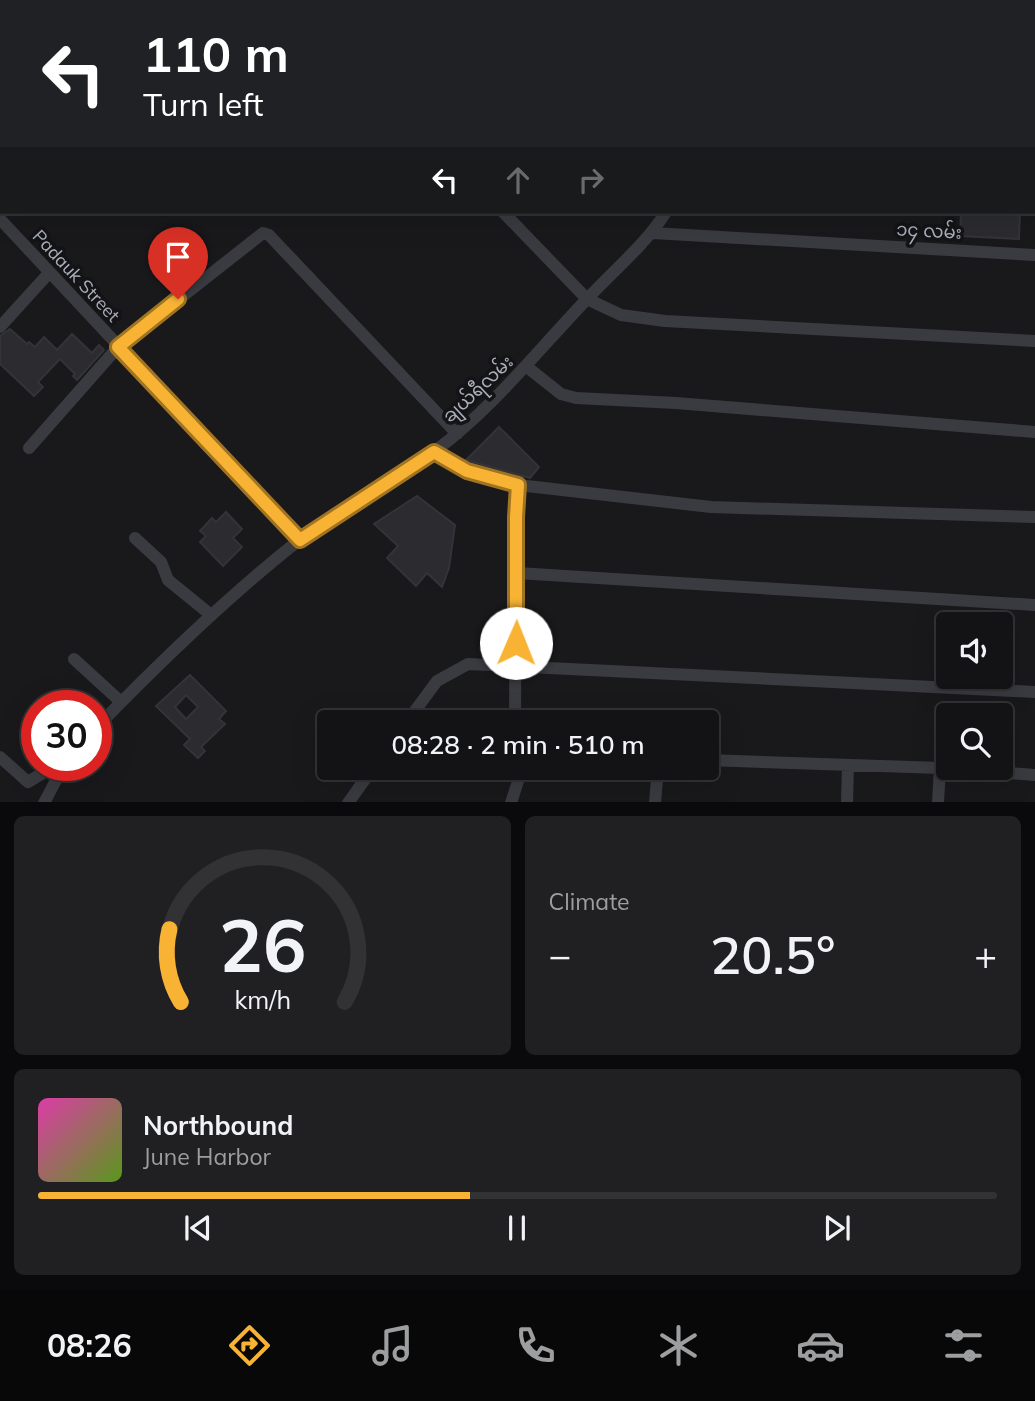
<!DOCTYPE html>
<meta charset="utf-8">
<style>
:root{--surface:#131315;--page:#202022;--text:#f1f3f6;--muted:#9d9ea0;--line:#323234;--accent:#f8b335}
body{margin:0;font-family:Mulish,"Noto Sans Myanmar",sans-serif;background:var(--page);color:var(--text);height:100vh;display:flex;flex-direction:column;font-size:26px;white-space:nowrap}
*{box-sizing:border-box;margin:0}
p{font-size:23px;color:var(--muted)}
.icon{flex:none;width:38px;height:38px;fill:none;stroke:currentColor;stroke-width:2;stroke-linecap:round;stroke-linejoin:round}
.map{position:relative;height:802px;overflow:hidden}
.side{display:flex;flex-direction:column;gap:14px;padding:14px;background:#0a0a0c;flex:1}
.side>*{flex:none}
.guide{position:absolute;left:0px;top:0px;width:1036px;height:214px;box-shadow:0 7px 28px #0002,0 0 0 2px var(--line);background:#202124;color:#fff;overflow:hidden}
.tools{position:absolute;left:936px;top:612px;display:grid;gap:14px}
.tools a{display:grid;place-items:center;width:77px;height:77px;border-radius:7px;background:var(--surface);box-shadow:0 7px 28px #0002,0 0 0 2px var(--line);font-size:35px}
.speed{position:absolute;left:21px;top:690px;display:flex;gap:14px;font-size:35px;font-weight:700;text-align:center}
.speed>*{display:grid;place-content:center;width:91px;height:91px;border-radius:50%;background:var(--surface);box-shadow:0 7px 28px #0002,0 0 0 2px var(--line);line-height:1}
.speed .limit{border:10px solid #d22;background:#fff;color:#111}
.pin{position:absolute;display:grid;place-items:center;width:60px;height:60px;color:#fff;margin:-72px -30px;border-radius:50% 50% 50% 0;rotate:-45deg;box-shadow:0 0 7px #0007}
.pin .icon{rotate:45deg}
.me{position:absolute;width:77px;margin:-38px;rotate:1deg;stroke-linejoin:round;filter:drop-shadow(0 0 5px #0008)}
.turn{display:flex;align-items:center;gap:24px;height:147px;padding:0 28px;font-size:32px}
.turn .icon{width:91px;height:91px;stroke-width:2.5}
.turn b{display:block;font-size:49px;line-height:60px}
.lanes{display:flex;align-items:center;height:66px;padding:0 28px;background:#0003;justify-content:center;gap:35px;direction:ltr}
.lanes .off{opacity:.35}
.big{font-size:52px;font-weight:600;line-height:1.1}
.side .tile{flex:1;display:flex;flex-direction:column;justify-content:center;gap:10px;min-width:0;padding:0 24px;border-radius:10px;background:var(--page)}
.side .dial{align-items:center;gap:0}
.dial svg{height:182px;overflow:visible;fill:none;stroke:var(--line);stroke-width:7;stroke-linecap:round;text-anchor:middle}
.dial text{fill:var(--text);stroke:none}
.song{display:flex;align-items:center;gap:21px}
.cover{width:84px;height:84px;border-radius:10px;background:linear-gradient(135deg,hsl(320 70% 55%),hsl(90 70% 35%))}
.played{height:7px;border-radius:4px;background:linear-gradient(90deg,var(--accent) 45%,var(--line) 45%)}
.keys{display:flex;justify-content:space-around;direction:ltr}
.heat{display:flex;justify-content:space-between;align-items:center;font-size:38px;direction:ltr}
.side .tiles{flex:1;display:grid;gap:14px;grid-template-columns:1fr 1fr}
.tile:last-child{grid-column:span 2}
.trip{position:absolute;left:317px;top:710px;width:402px;height:70px;border-radius:7px;background:var(--surface);box-shadow:0 7px 28px #0002,0 0 0 2px var(--line);font-weight:600;line-height:70px;text-align:center}
.tab-bar{display:flex;height:112px;justify-content:space-around;align-items:center;background:#080808;color:var(--muted)}
.tab-bar .icon{width:49px;height:49px}
.tab-bar .active{color:var(--accent)}
.tab-bar b{font-size:32px;color:var(--text)}
.map>svg:first-child{display:block}
</style>
<div class="map">
<svg width="1035" height="803" viewBox="0 0 1035 803">
<rect width="100%" height="100%" fill="#19191c"/>
<path fill="#2c2c30" stroke="#333338" stroke-width="2" fill-rule="evenodd" d="M961,212H1020L1019,239L960,236Z
M10,329L27,344L29,342L35,347L44,337L57,350L72,334L92,353L99,345L104,350L77,380L73,376L75,374L60,359L38,382L43,387L34,396L0,364V336Z
M499,427L539,467L530,478L466,460Z
M417,496L455,525L449,568L442,587L427,573L416,586L387,558L398,546L374,524Z
M226,512L242,529L233,538L242,547L223,566L200,542L206,536L200,531L212,518L216,522Z
M190,675L226,711L219,719L225,724L201,747L205,751L198,758L184,745L190,739L156,706ZM186,695L198,707L186,719L175,707Z"/>
<g fill="none" stroke-linecap="round" stroke-linejoin="round">
<path stroke="#3a3b41" stroke-width="12" d="M301,0L303,2
M453,2L454,0
M735,2L736,0
M1034,79H1035
M1034,170H1035
M503,212L587,299L621,315L665,321L1035,341
M0,219L300,540
M653,233L1035,255
M0,327L49,273
M527,367L561,394L576,398L676,403L1035,432
M29,448L118,347L263,233L269,235L457,434
M434,452L467,471L518,485L516,517L515,723
M518,485L711,507L1035,517
M135,538L161,562L168,580L211,615
M517,573L1035,605
M74,659L121,702
M406,723L437,681L468,664L1035,692
M96,728C160,662 226,598 298,541C341,508 391,483 435,451C494,407 538,350 588,298C615,269 645,245 666,212
M0,757L28,782L56,765
M707,760L940,768L1035,775
M44,803L64,765
M348,803L373,768
M511,803L520,775V768
M655,803L658,768
M847,803L848,765
M938,803L940,768"/>
</g>
<g fill="none" stroke-linecap="round" stroke-linejoin="round">
<g stroke="#a17422" stroke-width="18">
<path id="route" d="M178,299L118,347L300,540L434,452L467,471L518,485L516,517V643"/>
</g>
<use href="#route" stroke="#f8b335" stroke-width="12"/>
</g>
<g text-anchor="middle" stroke-width="7" stroke-linejoin="round" paint-order="stroke">
<g font-size="18" fill="#abb1bc" stroke="#141417">
<text transform="translate(929 231) rotate(3)" y="6">၁၄ လမ်း</text>
<text transform="translate(76 276) rotate(47)" y="6">Padauk Street</text>
<text transform="translate(478 389) rotate(-43)" y="6">ချယ်ရီလမ်း</text>
</g>
</g>
</svg>
<div class="tools">
<a><svg class="icon" aria-label="sound" viewBox="0 0 24 24"><path d="M4 9h4l5-4v14l-5-4H4zM17 9q2 3 0 6"/></svg></a>
<a><svg class="icon" aria-label="search" viewBox="0 0 24 24"><circle cx="10" cy="10" r="6"/><path d="M15 15l6 6"/></svg></a>
</div>
<div class="speed"><div class="limit">30</div></div>
<div class="pin" style="left:178px;top:299px;background:#d93025"><svg class="icon" aria-label="arrive" viewBox="0 0 24 24"><path d="M6 21V4h12l-3 4 3 4H6"/></svg></div>
<svg class="me" style="left:516px;top:643px" viewBox="-20 -20 40 40"><circle r="19" fill="#fff"/><path d="M0-13L10 11 0 6-10 11z" fill="#f8b335"/></svg>
<div class="trip">08:28 · 2 min · 510 m</div>
<div class="guide">
<div class="turn"><svg class="icon" aria-label="left" viewBox="0 0 24 24"><path d="M17 20v-9H6M10 6l-5 5 5 5"/></svg><div><b>110 m</b>Turn left</div></div>
<div class="lanes"><svg class="icon" aria-label="left" viewBox="0 0 24 24"><path d="M17 20v-9H6M10 6l-5 5 5 5"/></svg><svg class="icon off" aria-label="ahead" viewBox="0 0 24 24"><path d="M12 20V5M6 11l6-6 6 6"/></svg><svg class="icon off" aria-label="right" viewBox="0 0 24 24"><path d="M7 20v-9h11M14 6l5 5-5 5"/></svg></div>
</div>
</div>
<section class="side">
<div class="tiles">
<div class="tile dial"><svg viewBox="0 0 100 80">
<path d="M14 69A42 42 0 1 1 86 69"/>
<path d="M14 69A42 42 0 0 1 9 37" stroke="#f8b335"/>
<text x="50" y="56" font-size="32" font-weight="700">26</text>
<text x="50" y="72" font-size="11">km/h</text>
</svg></div>
<div class="tile"><p>Climate</p>
<div class="heat"><a>−</a><b class="big">20.5°</b><a>+</a></div>
</div>
<div class="tile">
<div class="song"><i class="cover"></i><div><b>Northbound</b><p>June Harbor</p></div></div>
<div class="played"></div>
<div class="keys"><svg class="icon" aria-label="previous" viewBox="0 0 24 24"><path d="M18 5L8 12l10 7zM5 5v14"/></svg><svg class="icon" aria-label="pause" viewBox="0 0 24 24"><path d="M8 5v14M16 5v14"/></svg><svg class="icon" aria-label="next" viewBox="0 0 24 24"><path d="M6 5l10 7-10 7zM19 5v14"/></svg></div>
</div>
</div>
</section>
<nav class="tab-bar">
<b>08:26</b>
<svg class="icon active" aria-label="directions" viewBox="0 0 24 24"><path d="M12 3l9 9-9 9-9-9zM9 14v-3h6M13 9l2 2-2 2"/></svg>
<svg class="icon" aria-label="music" viewBox="0 0 24 24"><path d="M9 18V5l10-2v13"/><circle cx="6" cy="18" r="3"/><circle cx="16" cy="16" r="3"/></svg>
<svg class="icon" aria-label="phone" viewBox="0 0 24 24"><path d="M5 4h4l2 5-3 2q2 4 5 5l2-3 5 2v4C11 20 4 13 5 4z"/></svg>
<svg class="icon" aria-label="climate" viewBox="0 0 24 24"><path d="M12 3v18M4 7l16 10M4 17L20 7"/></svg>
<svg class="icon" aria-label="car" viewBox="0 0 24 24"><path d="M5 17H2v-5l4-1 3-4h7l3 4 3 1v5h-3M9 17h6M6 11h13"/><circle cx="7" cy="17" r="2"/><circle cx="17" cy="17" r="2"/></svg>
<svg class="icon" aria-label="filters" viewBox="0 0 24 24"><path d="M4 7h16M4 17h16"/><circle cx="9" cy="7" r="2"/><circle cx="15" cy="17" r="2"/></svg>
</nav>
